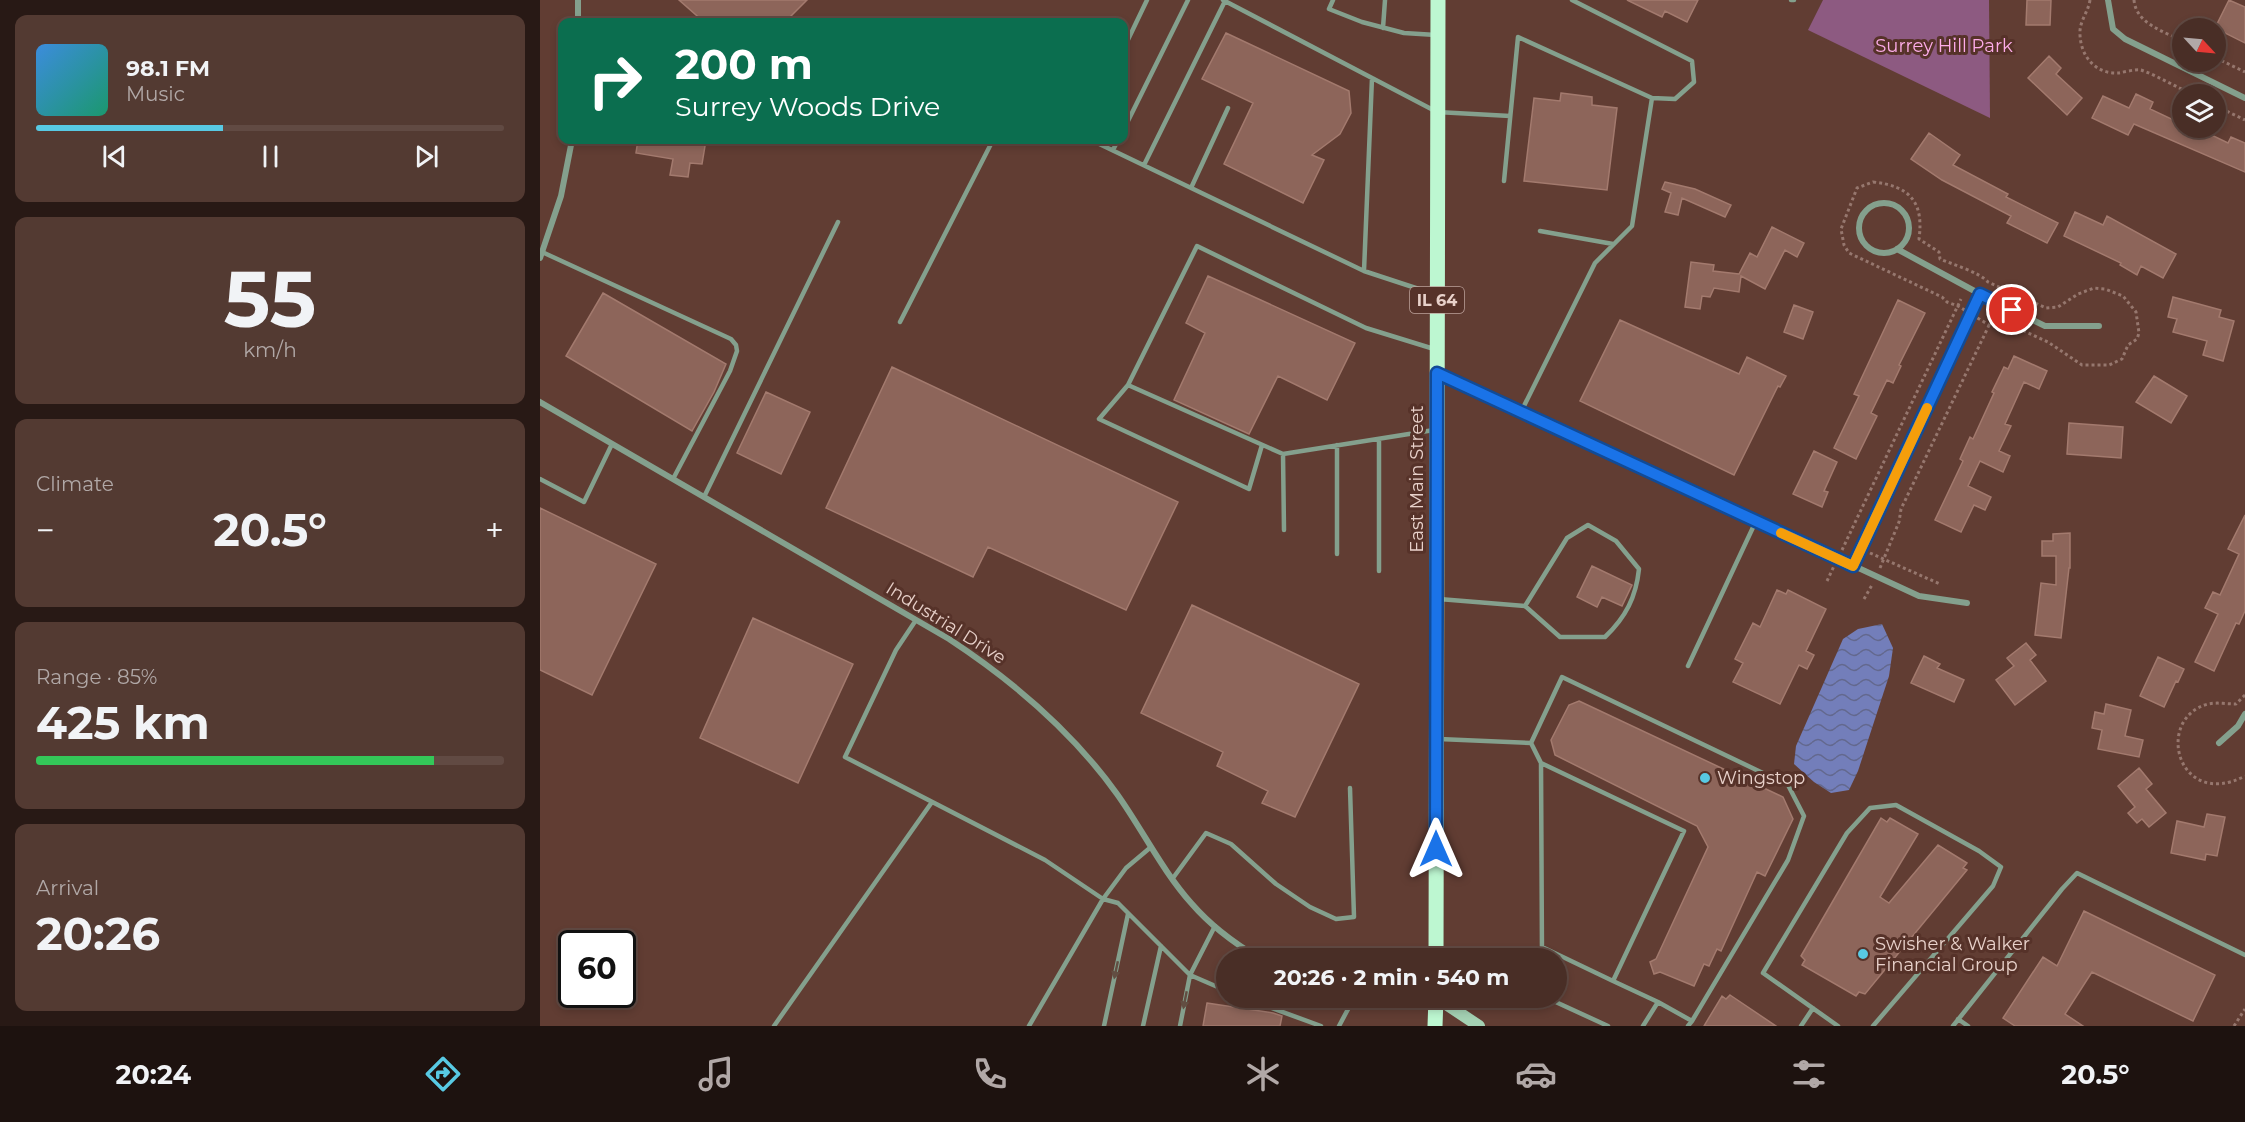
<!DOCTYPE html>
<meta charset="utf-8">
<style>
:root{--surface:#492e26;--page:#533a32;--text:#f1f3f6;--muted:#b1a8a7;--line:#614a43;--accent:#58c9e3}
body{margin:0;font-family:Montserrat,sans-serif;background:var(--page);color:var(--text);height:100vh;display:flex;flex-direction:column;font-size:22px;white-space:nowrap}
*{box-sizing:border-box;margin:0}
p{font-size:20px;color:var(--muted)}
.icon{flex:none;width:33px;height:33px;fill:none;stroke:currentColor;stroke-width:2;stroke-linecap:round;stroke-linejoin:round}
.map{position:relative;flex:1;overflow:hidden}
.side{display:flex;flex-direction:column;gap:15px;padding:15px;background:#281915;width:540px}
.side>*{flex:none}
.hud{position:absolute;left:18px;top:18px;width:570px;height:126px;border-radius:12px;box-shadow:0 3px 9px #0003,0 0 0 2px var(--line);background:#0b6e4f;color:#fff;overflow:hidden}
.needle{width:39px;rotate:116deg}
.controls{position:absolute;left:1632px;top:18px;display:grid;gap:12px}
.controls a{display:grid;place-items:center;width:54px;height:54px;border-radius:50%;background:var(--surface);box-shadow:0 3px 9px #0003,0 0 0 2px var(--line);font-size:30px}
.speed{position:absolute;left:18px;top:930px;display:flex;gap:12px;font-size:30px;font-weight:700;text-align:center}
.speed>*{display:grid;place-content:center;width:78px;height:78px;border-radius:50%;background:var(--surface);box-shadow:0 3px 9px #0003,0 0 0 2px var(--line);line-height:1}
.speed .limit{border:3px solid #111;border-radius:9px;background:#fff;color:#111}
.pin{position:absolute;display:grid;place-items:center;width:51px;height:51px;color:#fff;margin:-26px;border:3px solid #fff;border-radius:50%;box-shadow:0 2px 6px #0007}
.me{position:absolute;width:66px;margin:-33px;rotate:0deg;stroke-linejoin:round;filter:drop-shadow(0 0 4px #0008)}
.turn{display:flex;align-items:center;gap:21px;height:126px;padding:0 18px;font-size:27px}
.turn .icon{width:78px;height:78px;stroke-width:2.5}
.turn b{display:block;font-size:42px;line-height:51px}
.big{font-size:45px;font-weight:700;line-height:1.1}
.side .tile{flex:1;display:flex;flex-direction:column;justify-content:center;gap:9px;min-width:0;padding:0 21px;border-radius:12px;background:var(--page)}
.side .dial{align-items:center;gap:0}
.dial b{font-size:78px;line-height:1}
.song{display:flex;align-items:center;gap:18px}
.cover{width:72px;height:72px;border-radius:9px;background:linear-gradient(135deg,hsl(210 70% 55%),hsl(160 70% 35%))}
.played{height:6px;border-radius:3px;background:linear-gradient(90deg,var(--accent) 40%,var(--line) 40%)}
.keys{display:flex;justify-content:space-around;direction:ltr}
.heat{display:flex;justify-content:space-between;align-items:center;font-size:33px;direction:ltr}
.charge{height:9px;border-radius:4px;background:linear-gradient(90deg,#34c759 85%,var(--line) 0)}
.trip{position:absolute;left:676px;top:948px;width:351px;height:60px;border-radius:30px;background:var(--surface);box-shadow:0 3px 9px #0003,0 0 0 2px var(--line);font-weight:700;line-height:60px;text-align:center}
.tab-bar{display:flex;height:96px;justify-content:space-around;align-items:center;background:#1d120f;color:var(--muted)}
.tab-bar .icon{width:42px;height:42px}
.tab-bar .on{color:var(--accent)}
.tab-bar b{font-size:27px;color:var(--text)}
main{display:flex;flex:1;min-height:0}
.map>svg:first-child{display:block}
</style>
<main>
<section class="side">
<div class="tile">
<div class="song"><i class="cover"></i><div><b>98.1 FM</b><p>Music</p></div></div>
<div class="played"></div>
<div class="keys"><svg class="icon" aria-label="previous" viewBox="0 0 24 24"><path d="M18 5L8 12l10 7zM5 5v14"/></svg><svg class="icon" aria-label="pause" viewBox="0 0 24 24"><path d="M8 5v14M16 5v14"/></svg><svg class="icon" aria-label="next" viewBox="0 0 24 24"><path d="M6 5l10 7-10 7zM19 5v14"/></svg></div>
</div>
<div class="tile dial"><b>55</b><p>km/h</p></div>
<div class="tile"><p>Climate</p>
<div class="heat"><a>−</a><b class="big">20.5°</b><a>+</a></div>
</div>
<div class="tile"><p>Range · 85%</p><b class="big">425 km</b><div class="charge"></div></div>
<div class="tile"><p>Arrival</p><b class="big">20:26</b></div>
</section>
<div class="map">
<svg width="1705" height="1026" viewBox="0 0 1705 1026">
<defs>
<pattern id="water-waves" width="16" height="10" patternUnits="userSpaceOnUse" patternTransform="scale(1.5)"><rect width="16" height="10" fill="#737eba"/><path d="M0 5q4-4 8 0t8 0" fill="none" stroke="#63688e"/></pattern>
</defs>
<rect width="100%" height="100%" fill="#613d33"/>
<path fill="#8d5a81" d="M1283,0H1449L1450,118L1268,30Z"/>
<path fill="url(#water-waves)" d="M1342,624L1353,648L1349,676L1318,771L1309,790L1291,793L1274,782L1254,764L1256,746L1303,639L1318,629Z"/>
<path fill="#8d655a" stroke="#a37a6e" stroke-width="1.5" d="M139,0H267L245,22H164Z
M1087,0H1158L1147,22L1125,11L1122,17Z
M1487,0H1511L1510,25H1486Z
M1689,0L1705,7V43L1675,28Z
M686,33L809,91L811,113L800,134L772,155L784,160L763,203L684,164L713,103L662,79Z
M1509,56L1521,68L1516,74L1542,98L1527,115L1488,78Z
M1021,93L1052,97V105L1077,108L1067,190L984,181L994,98L1020,101Z
M1596,94L1613,102L1610,109L1642,124V128H1665L1663,131L1688,143L1691,137L1705,143V172L1594,124L1588,135L1552,118L1563,96L1589,108Z
M1389,133L1420,155L1413,165L1468,194L1466,197L1518,223L1507,243L1467,223L1471,216L1402,180L1371,159Z
M98,140H166L162,164L150,163L148,177L130,175L133,159L96,153Z
M1125,182L1155,189L1191,205L1185,217L1142,198L1138,215L1125,212L1131,193L1122,189Z
M1535,212L1563,225L1567,216L1636,254L1623,278L1601,266L1597,275L1580,265L1581,263L1524,236Z
M1232,227L1264,243L1257,257L1245,250L1225,289L1201,276L1199,292L1174,288L1170,297L1162,296L1160,309L1145,307L1151,262L1174,265L1173,271L1199,274L1210,253L1217,257Z
M668,276L815,343L787,400L738,376L709,434L634,400L665,333L646,323Z
M63,293L186,364L174,392L152,431L26,356Z
M1633,297L1681,310L1679,317L1694,321L1683,361L1663,355L1667,341L1633,332L1637,319L1628,317Z
M1358,300L1385,313L1359,365L1361,366L1353,383L1347,380L1331,413L1337,416L1316,459L1294,448L1319,396L1314,394Z
M1254,305L1273,312L1263,339L1244,332Z
M1080,320L1199,374L1207,357L1246,376L1240,387L1238,386L1194,475L1040,401Z
M1474,356L1507,371L1499,389L1484,382L1465,424L1471,426L1459,451L1470,456L1463,472L1440,461L1428,486L1451,497L1445,510L1434,505L1421,532L1395,520L1423,461L1420,459L1430,437L1433,439L1454,393L1452,392L1464,367L1468,369Z
M352,367L638,502L586,610L448,547L433,577L286,508Z
M1614,376L1647,396L1631,423L1596,402Z
M226,392L270,412L241,474L197,453Z
M1529,423L1583,427L1581,458L1527,454Z
M1274,451L1297,462L1284,491L1288,492L1282,507L1253,494Z
M0,508L116,564L52,695L0,670Z
M1705,515V611L1699,624L1696,623L1674,671L1655,662L1678,614L1665,608L1673,592L1680,595L1699,554L1688,549Z
M1530,533V568H1529L1521,638L1495,635L1501,583L1516,585V556H1502V541H1513V534Z
M1052,566L1092,585L1082,606L1062,597L1057,607L1037,597Z
M1237,590L1246,594L1248,590L1286,609L1266,651L1274,655L1267,669L1259,665L1240,704L1193,682L1203,663L1195,659L1213,623L1220,627Z
M652,605L819,684L755,817L722,803L728,791L677,766L683,752L601,713Z
M213,618L313,664L258,783L160,738Z
M1486,643L1496,655L1490,660L1506,681L1475,705L1456,680L1474,666L1467,658Z
M1384,656L1400,664L1397,668L1424,680L1414,702L1371,683Z
M1618,657L1644,669L1638,682L1636,681L1624,707L1600,696Z
M1039,701L1243,797L1253,819L1225,876L1217,872L1181,951L1177,949L1169,966L1164,964L1154,986L1120,972L1114,974L1110,962L1116,959L1168,847L1157,826L1015,755L1011,740L1029,705Z
M1566,704L1591,710L1585,736L1603,740L1599,757L1558,749L1562,730L1552,728L1555,712L1564,714Z
M1599,768L1612,784L1606,789L1626,813L1609,827L1602,819L1597,823L1588,813L1595,807L1578,786Z
M1667,814L1685,817L1677,856L1666,854L1665,860L1631,853L1637,821L1664,827Z
M1341,818L1347,822L1350,818L1378,834L1340,897L1349,903L1398,845L1427,863L1423,868L1427,870L1325,994L1319,992L1316,996L1262,965L1265,960L1261,956Z
M1544,911L1675,975L1653,1021L1552,972L1525,1014L1543,1026H1475L1463,1018L1503,957L1517,966Z
M1190,995L1236,1026H1164L1182,996L1186,999Z
M667,1003L733,1013L742,1016L740,1026H663Z"/>
<g fill="none" stroke-linecap="round" stroke-linejoin="round">
<path stroke="#96776e" stroke-width="3" stroke-dasharray="3 3" stroke-linecap="butt" d="M1550,0C1548,13 1539,21 1540,35C1541,57 1556,74 1578,73C1585,72 1595,69 1601,70C1618,76 1636,87 1652,94
M1594,0C1596,24 1624,31 1642,41
M1676,58L1705,72
M1676,106L1705,120
M1333,182C1370,186 1384,202 1379,239L1399,252L1400,259C1414,265 1439,272 1448,282L1506,308L1518,307L1538,294L1554,288L1565,289L1583,296L1596,312L1599,333L1597,339L1588,345L1582,359L1569,365H1542L1508,342L1484,331L1449,325L1418,306L1407,302L1402,297L1309,253L1304,245L1301,229L1317,188Z
M1302,550L1421,299
M1330,553L1400,584
M1340,568L1359,522L1361,509L1453,317
M1287,581L1294,566
M1324,599L1332,585
M1705,695L1696,704C1687,704 1677,702 1668,704C1614,718 1637,811 1705,776
M1694,1026L1705,1009"/>
<path stroke="#84a08d" stroke-width="4.5" d="M683,0L897,112L970,116
M793,0L789,9L822,22L864,33L896,35
M1032,0L1152,61L1154,82L1135,99L1112,98
M1251,0H1254
M843,28L845,0
M584,48L607,0
M832,78L824,271L894,294
M584,129L648,0
M551,140L824,271
M573,150L578,140
M604,165L685,1
M964,181L978,37L1112,98L1092,226L1055,263L981,412
M651,188L688,108
M1000,231L1073,244
M2,252L191,339L196,345L197,351L190,371L133,479
M360,322L453,140
M588,385L559,419L709,489L722,445
M894,430L743,454L588,385L657,246L826,328L894,349
M839,439V571
M743,454L744,530
M0,479L44,502L72,444
M164,497L298,222
M797,554V445
M899,599L985,606L1020,637H1065C1086,617 1096,597 1099,569L1076,541L1048,525L1027,538L985,606
M376,620L356,650L305,757L505,860L563,899L586,868L611,847
M1148,666L1216,521
M899,739L991,743L1001,763L1002,958
M991,743L1022,677L1248,785L1264,816L1248,860L1152,1021
M1001,763L1144,831L1073,981L1118,1002
M633,878L666,833L691,844L736,884L770,907L796,919L814,917L810,788
M1002,947L1073,981
M704,998L781,1026
M1007,998L1068,1026
M1418,1019L1428,1026
M234,1026L392,802
M489,1026L563,899L578,903L650,975L687,991
M564,1026L588,914
M603,1026L621,946
M640,1026L650,975L675,926
M799,1026L814,998
M1103,1026L1118,1002L1152,1021L1148,1026
M1261,1026L1273,1008
M1298,1026L1223,973L1307,833L1330,808L1356,805L1439,851L1461,867L1453,886L1333,1026
M1413,1026L1522,889L1537,873L1705,955"/>
<path stroke="#84a08d" stroke-width="6" d="M1568,0L1573,29L1585,39L1705,98
M38,22V0
M1319 228a25 25 0 1 1 50 0a25 25 0 1 1-50 0Z
M1357,249L1440,294L1505,326H1559
M0,258L21,196L32,140
M897,373L1379,596L1427,603
M0,402L409,639C473,681 532,731 577,794C602,829 623,872 652,904C671,926 694,943 719,958
M1313,566L1440,294
M1679,743L1698,726L1705,714"/>
<path stroke="#a4d1b3" stroke-width="12" d="M897,998L939,1026"/>
<path stroke="#bdf7d1" stroke-width="15" d="M896,958L898,0
M895,1026L896,998"/>
</g>
<defs><path id="oneway-solid" d="M-6-.8H1V-3.2L6.5 0L1 3.2V.8H-6Z" transform="scale(1.5)"/></defs>
<g fill="#624e42">
<use href="#oneway-solid" transform="translate(576 970) rotate(102)"/>
<use href="#oneway-solid" transform="translate(645 1000) rotate(101)"/>
</g>
<g fill="none" stroke-linecap="round" stroke-linejoin="round">
<g stroke="#114b97" stroke-width="15">
<path id="route" d="M896,849L897,373L1313,566L1440,294L1472,310"/>
</g>
<use href="#route" stroke="#1a73e8" stroke-width="10"/>
<path stroke="#f59e0b" stroke-width="10" d="M1241,533L1313,566L1387,408"/>
</g>
<g fill="#58c9e3" stroke="#563229" stroke-width="2">
<circle cx="1165" cy="778" r="6"/>
<circle cx="1323" cy="954" r="6"/>
</g>
<g text-anchor="middle" stroke-width="6" stroke-linejoin="round" paint-order="stroke">
<rect fill="#563229" stroke="#bca19a" stroke-width="1.5" x="870" y="287" width="54" height="26" rx="4.5"/>
<g font-size="16" font-weight="bold" fill="#e8d1ca">
<text x="897" y="306">IL 64</text>
</g>
<g font-size="18" fill="#fdace9" stroke="#563229">
<text x="1404" y="52">Surrey Hill Park</text>
</g>
<g font-size="18" fill="#e8d1ca" stroke="#563229">
<text transform="translate(877 479) rotate(-90)" y="6">East Main Street</text>
<text transform="translate(406 623) rotate(32)" y="6">Industrial Drive</text>
</g>
<g font-size="18" fill="#e8d1ca" stroke="#563229" text-anchor="start">
<text x="1177" y="784">Wingstop</text>
<text x="1335" y="950">Swisher &amp; Walker<tspan x="1335" dy="21">Financial Group</tspan></text>
</g>
</g>
</svg>
<div class="controls">
<a><svg class="needle" viewBox="-14 -14 28 28"><path d="M0-13l5 13h-10z" fill="#e53935"/><path d="M0 13l5-13h-10z" fill="#b1a8a7"/></svg></a>
<a><svg class="icon" aria-label="layers" viewBox="0 0 24 24"><path d="M12 4l9 5-9 5-9-5zM3 14l9 5 9-5"/></svg></a>
</div>
<div class="speed"><div class="limit">60</div></div>
<div class="pin" style="left:1472px;top:310px;background:#d93025"><svg class="icon" aria-label="arrive" viewBox="0 0 24 24"><path d="M6 21V4h12l-3 4 3 4H6"/></svg></div>
<svg class="me" style="left:896px;top:849px" viewBox="-20 -20 40 40"><path d="M0-17L14 15 0 8-14 15z" fill="#1a73e8" stroke="#fff" stroke-width="4"/></svg>
<div class="trip">20:26 · 2 min · 540 m</div>
<div class="hud">
<div class="turn"><svg class="icon" aria-label="right" viewBox="0 0 24 24"><path d="M7 20v-9h11M14 6l5 5-5 5"/></svg><div><b>200 m</b>Surrey Woods Drive</div></div>
</div>
</div>
</main>
<nav class="tab-bar">
<b>20:24</b>
<svg class="icon on" aria-label="directions" viewBox="0 0 24 24"><path d="M12 3l9 9-9 9-9-9zM9 14v-3h6M13 9l2 2-2 2"/></svg>
<svg class="icon" aria-label="music" viewBox="0 0 24 24"><path d="M9 18V5l10-2v13"/><circle cx="6" cy="18" r="3"/><circle cx="16" cy="16" r="3"/></svg>
<svg class="icon" aria-label="phone" viewBox="0 0 24 24"><path d="M5 4h4l2 5-3 2q2 4 5 5l2-3 5 2v4C11 20 4 13 5 4z"/></svg>
<svg class="icon" aria-label="climate" viewBox="0 0 24 24"><path d="M12 3v18M4 7l16 10M4 17L20 7"/></svg>
<svg class="icon" aria-label="car" viewBox="0 0 24 24"><path d="M5 17H2v-5l4-1 3-4h7l3 4 3 1v5h-3M9 17h6M6 11h13"/><circle cx="7" cy="17" r="2"/><circle cx="17" cy="17" r="2"/></svg>
<svg class="icon" aria-label="filters" viewBox="0 0 24 24"><path d="M4 7h16M4 17h16"/><circle cx="9" cy="7" r="2"/><circle cx="15" cy="17" r="2"/></svg>
<b>20.5°</b>
</nav>
